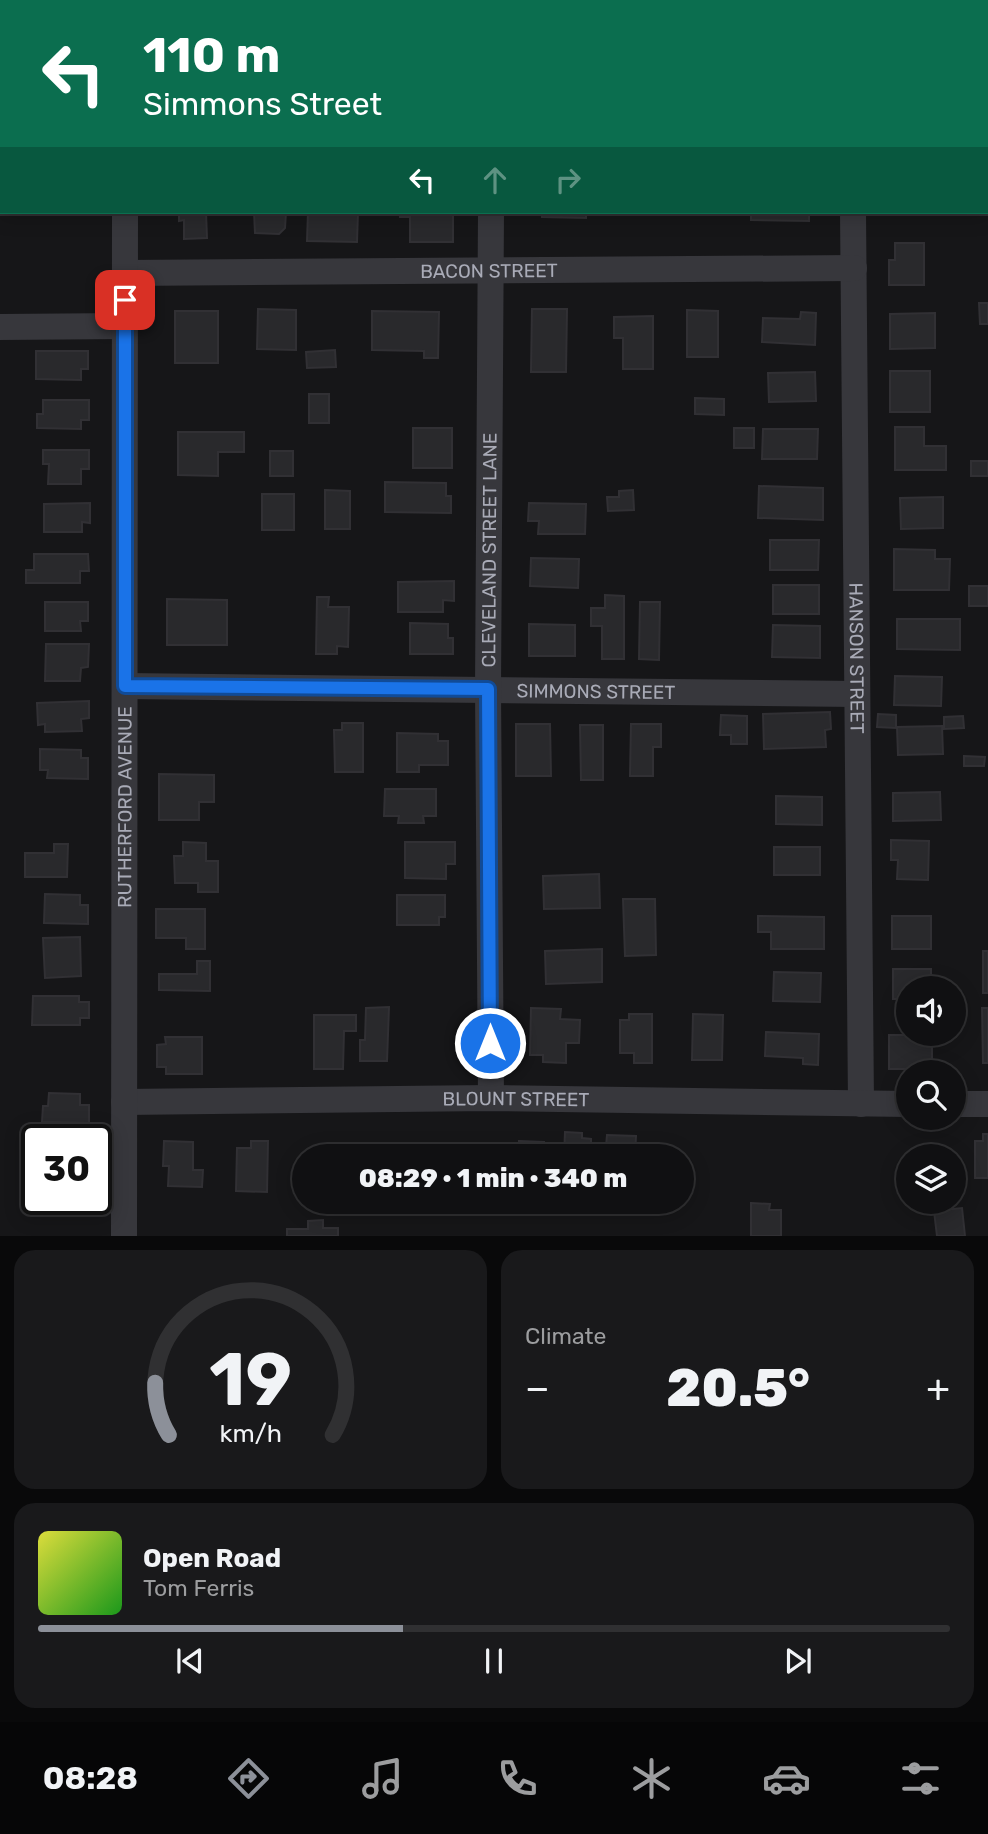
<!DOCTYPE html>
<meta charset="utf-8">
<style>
:root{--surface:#101012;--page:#19191b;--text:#f1f3f6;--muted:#9c9d9f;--line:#303032;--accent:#8c9099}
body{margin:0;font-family:Rubik,sans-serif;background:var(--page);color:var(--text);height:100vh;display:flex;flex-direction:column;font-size:26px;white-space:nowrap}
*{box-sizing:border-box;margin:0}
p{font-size:23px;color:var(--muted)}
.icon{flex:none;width:38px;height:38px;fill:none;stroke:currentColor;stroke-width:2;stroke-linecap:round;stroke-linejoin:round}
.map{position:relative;height:1236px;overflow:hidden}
.side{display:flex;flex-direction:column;gap:14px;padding:14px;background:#09090a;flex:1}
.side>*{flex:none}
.guide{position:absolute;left:0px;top:0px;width:989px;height:214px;box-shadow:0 4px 18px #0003,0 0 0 2px var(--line);background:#0b6e4f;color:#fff;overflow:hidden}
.buttons{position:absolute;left:896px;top:976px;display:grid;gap:14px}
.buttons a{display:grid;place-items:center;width:70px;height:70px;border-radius:50%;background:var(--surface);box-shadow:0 4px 18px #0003,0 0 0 2px var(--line);font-size:35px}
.speed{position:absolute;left:21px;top:1124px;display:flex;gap:14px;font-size:35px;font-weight:700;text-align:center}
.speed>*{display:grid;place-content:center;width:91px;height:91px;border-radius:50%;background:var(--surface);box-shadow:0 4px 18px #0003,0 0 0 2px var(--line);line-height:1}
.speed .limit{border:4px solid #111;border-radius:10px;background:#fff;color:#111}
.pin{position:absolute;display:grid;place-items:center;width:60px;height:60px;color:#fff;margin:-30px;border-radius:14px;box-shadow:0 4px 10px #0006}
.me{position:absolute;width:77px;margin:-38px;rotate:0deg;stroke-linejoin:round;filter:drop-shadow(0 0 5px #0008)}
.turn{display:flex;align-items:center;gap:24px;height:147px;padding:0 28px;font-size:32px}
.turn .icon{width:91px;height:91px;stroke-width:2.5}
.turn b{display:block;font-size:49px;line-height:60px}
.lanes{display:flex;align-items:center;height:66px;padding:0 28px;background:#0003;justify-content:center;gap:35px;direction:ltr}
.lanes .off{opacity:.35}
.big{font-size:52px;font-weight:800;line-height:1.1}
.side .tile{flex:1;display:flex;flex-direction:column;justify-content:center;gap:10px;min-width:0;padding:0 24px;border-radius:21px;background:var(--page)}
.side .dial{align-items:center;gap:0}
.dial svg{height:182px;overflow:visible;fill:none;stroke:var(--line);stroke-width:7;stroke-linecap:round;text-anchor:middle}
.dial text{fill:var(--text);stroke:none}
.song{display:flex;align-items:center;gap:21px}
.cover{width:84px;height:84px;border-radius:10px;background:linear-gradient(135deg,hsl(60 70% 55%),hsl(120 70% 35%))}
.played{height:7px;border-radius:4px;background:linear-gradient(90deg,var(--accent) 40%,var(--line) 40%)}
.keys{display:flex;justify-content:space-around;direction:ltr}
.heat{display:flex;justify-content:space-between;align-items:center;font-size:38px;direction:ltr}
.side .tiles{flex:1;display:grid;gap:14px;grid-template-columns:1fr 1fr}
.tile:last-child{grid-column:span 2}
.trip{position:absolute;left:292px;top:1144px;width:402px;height:70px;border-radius:35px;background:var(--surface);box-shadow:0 4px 18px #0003,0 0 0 2px var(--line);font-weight:800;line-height:70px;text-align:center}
.dock{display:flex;height:112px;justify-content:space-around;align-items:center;background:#060607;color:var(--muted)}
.dock .icon{width:49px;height:49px}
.dock .active{color:var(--accent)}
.dock b{font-size:32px;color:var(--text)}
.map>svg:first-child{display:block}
</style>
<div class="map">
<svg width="988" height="1236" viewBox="0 0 988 1236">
<rect width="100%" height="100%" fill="#161618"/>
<path fill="#29292c" stroke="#313034" stroke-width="2" d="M179,212H206L207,238L184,239V220L179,221Z
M254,212H286L285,228L279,234L255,233Z
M308,212H358L357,242L307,241Z
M400,212H453V242H410V217H400Z
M542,212H586V218L542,217Z
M751,212H809V221L751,220Z
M895,243H924V285H889V260H895Z
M979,303H988V324H980Z
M258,309L296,310V350L257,349Z
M532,309H567L566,372H531Z
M687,310L718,311V357H687Z
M175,311H218V363H175Z
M372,311L439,312L438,358H424V351L372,350Z
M801,312L816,313L815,345L762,342L763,318L800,319Z
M935,313V348L890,349V314Z
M653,316V369H623V338H614V317Z
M335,350L336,367L307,368L306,352Z
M36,351H88V369H81V380L36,379Z
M890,371H930V412H890Z
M815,372L816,401L769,402L768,373Z
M309,394H329V423H309Z
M695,398L724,399V415L695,414Z
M43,400H89V420H81V429L37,428V414H43Z
M895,427H924V446H946V470H895Z
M413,428H452V468H413Z
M734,428H754V448H734Z
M763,429H818L817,459H762Z
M178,432H244V452H218V476L178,475Z
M43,450H89V469H81V484H48L49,464H43Z
M270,451H293V476H270Z
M971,461H988V476H971Z
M385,482L446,483V496H451V513L385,512Z
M759,486L823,488V520L758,518Z
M325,490L350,491V529H325Z
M633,490L634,510L608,511L607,497H619V491Z
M262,494H294V530H262Z
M943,497V528L901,529L900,498Z
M90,503V523L82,522V532H44V504Z
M529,503L586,504L585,534H538L539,521H528Z
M770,540H819L818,570H770Z
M894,549L935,550V559H950L949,590H894Z
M34,554H88L89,571H80V583H26V570H34Z
M531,558L579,559L578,588L530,586Z
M454,581V601L443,600V612H398V582Z
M773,585H819V614H773Z
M969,586H988V606H969Z
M605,595L624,596V659H602V626H591V608H605Z
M317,597H329L328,607H349L348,647L337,646V654H316Z
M167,599L227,600V645H167Z
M45,602H88V621H80L81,631H45Z
M640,602H660L659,660L639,659Z
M897,619H960V650L897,649Z
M410,623L448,624V638H453V654H410Z
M529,624L575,625V656H529Z
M773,625L820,626V658L772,657Z
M46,644H89L88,667L81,668L80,681H45Z
M895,676L942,677L941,706L894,705Z
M89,701V718L81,719L82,731L45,732V724L38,725L37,703Z
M830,712L831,729L825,730L826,747L764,749L763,714Z
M878,714L896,715V728L877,727Z
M721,715L747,716V744H731V735H720Z
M963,716L964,728L944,729V717Z
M342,723H363V772H335L334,730H342Z
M516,724H550L551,776H516Z
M631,724H661V747H653V776H630Z
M580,725H603V780H581Z
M942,726L943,754L898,755L897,727Z
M397,733L438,734V741H448V765H419V772H397Z
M40,749L81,750V758H88V779L47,778L48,770H40Z
M964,756L985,757L984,766H964Z
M159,774L214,775V802H199V820H159Z
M385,789H436V816H423L424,823H398L399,816H384Z
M940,792L941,820L893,821V793Z
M776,796L822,797V825L776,824Z
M891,840L929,841L928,880L897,879L898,860H891Z
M183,842L206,843V861H218V892H198V883H175L174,856H183Z
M405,842H455V864H446V879L405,878Z
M54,844H68L67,877H25V853H54Z
M774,847H820V875H774Z
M599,874L600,908L544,909L543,876Z
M45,894L80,895V905H88V924L44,923Z
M397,895H445V917H439V925H397Z
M623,899H655L656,955L625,956Z
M156,909H205V949H186V938H156Z
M758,916L824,917V949H771V932H758Z
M892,916H931V949H892Z
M80,937L81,976L45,978L43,938Z
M602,949V982L546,984L545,951Z
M983,951H988V993H983Z
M197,961H210V991L159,990V974H197Z
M893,969H931V989H908V999H893Z
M774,972L821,973L820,1002L773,1001Z
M33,996H79V1002H89V1018H80V1025H32Z
M389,1007L387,1061H360V1040H365L366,1008Z
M531,1008L561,1009L560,1019L580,1020L579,1043H566V1063L543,1062V1055H530Z
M982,1008H988V1063H983Z
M629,1014H652V1063H634V1053H620V1020H629Z
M693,1014L723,1015L722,1060H692Z
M314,1015H356V1031H344L343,1069H314Z
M766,1032L819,1034L818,1065L803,1064V1058L765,1056Z
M889,1035H932V1069H889Z
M165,1037H202V1074H166V1067H157V1045L166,1044Z
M49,1093L80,1094V1105H89V1123L42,1122L43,1106H48Z
M565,1132L582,1133V1138L591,1139V1157H564Z
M983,1134H988V1178H975V1141H983Z
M607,1135L636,1136L635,1157H605Z
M164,1141L193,1142V1170H203L202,1187L168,1186L169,1166H163Z
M251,1141H268L267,1192L236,1191L237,1148H251Z
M519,1141L544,1142V1157H519Z
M751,1203L770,1204L769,1210H781V1236H751Z
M962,1208L965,1236H937L934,1211Z
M323,1220V1228H338V1236H287V1229H308V1221Z"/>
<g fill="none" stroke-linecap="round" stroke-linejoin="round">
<g stroke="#37373c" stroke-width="26">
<path d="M852,0L857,2"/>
<path d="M126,2V0"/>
<path d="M493,2V0"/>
<path d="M987,55L988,56"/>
<path id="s1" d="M853,212L861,1104"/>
<path id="s2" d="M125,273L854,268"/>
<path d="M0,327L125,326"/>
<path id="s3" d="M125,686L857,694"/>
<path id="s4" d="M491,1098L488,689L491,212"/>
<path id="s5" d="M124,1102L491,1098L908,1104"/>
<path d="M954,1104H988"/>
<path id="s6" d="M124,1236L125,212"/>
</g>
</g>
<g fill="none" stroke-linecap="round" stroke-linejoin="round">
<g stroke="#114b97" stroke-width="18">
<path id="route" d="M125,300V686L488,689L490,1043"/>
</g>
<use href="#route" stroke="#1a73e8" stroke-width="12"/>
</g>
<g text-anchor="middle" stroke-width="7" stroke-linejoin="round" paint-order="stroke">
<g font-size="19" fill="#a9abb7" stroke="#111113">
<text dy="7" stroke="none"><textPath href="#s2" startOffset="364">BACON STREET</textPath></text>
<text dy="7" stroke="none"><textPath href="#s4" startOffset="548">CLEVELAND STREET LANE</textPath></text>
<text dy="7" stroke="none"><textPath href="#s1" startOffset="446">HANSON STREET</textPath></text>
<text dy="7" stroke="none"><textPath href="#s3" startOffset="471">SIMMONS STREET</textPath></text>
<text dy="7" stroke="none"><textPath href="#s6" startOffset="429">RUTHERFORD AVENUE</textPath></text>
<text dy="7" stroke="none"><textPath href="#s5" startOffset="392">BLOUNT STREET</textPath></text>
</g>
</g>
</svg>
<div class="buttons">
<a><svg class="icon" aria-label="sound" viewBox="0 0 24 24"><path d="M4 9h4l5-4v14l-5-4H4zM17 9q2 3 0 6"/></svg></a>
<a><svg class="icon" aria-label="search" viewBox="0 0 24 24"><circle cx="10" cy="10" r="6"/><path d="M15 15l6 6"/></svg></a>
<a><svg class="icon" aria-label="layers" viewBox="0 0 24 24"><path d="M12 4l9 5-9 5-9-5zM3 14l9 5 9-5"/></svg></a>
</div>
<div class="speed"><div class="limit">30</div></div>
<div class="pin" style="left:125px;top:300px;background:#d93025"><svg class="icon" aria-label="arrive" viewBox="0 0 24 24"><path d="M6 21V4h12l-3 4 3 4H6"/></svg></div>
<svg class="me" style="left:490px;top:1043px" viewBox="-20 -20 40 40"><circle r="17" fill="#1a73e8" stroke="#fff" stroke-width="3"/><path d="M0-11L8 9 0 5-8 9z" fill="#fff"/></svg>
<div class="trip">08:29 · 1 min · 340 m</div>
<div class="guide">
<div class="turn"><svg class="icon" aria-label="left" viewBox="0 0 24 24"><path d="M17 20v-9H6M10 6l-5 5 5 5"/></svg><div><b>110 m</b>Simmons Street</div></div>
<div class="lanes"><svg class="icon" aria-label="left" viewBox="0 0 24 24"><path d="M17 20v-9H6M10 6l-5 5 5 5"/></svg><svg class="icon off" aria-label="ahead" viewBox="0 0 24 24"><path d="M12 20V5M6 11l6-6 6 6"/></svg><svg class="icon off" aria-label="right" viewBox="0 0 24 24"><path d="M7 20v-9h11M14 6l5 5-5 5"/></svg></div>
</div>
</div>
<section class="side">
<div class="tiles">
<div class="tile dial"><svg viewBox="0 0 100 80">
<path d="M14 69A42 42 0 1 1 86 69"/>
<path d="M14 69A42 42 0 0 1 8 46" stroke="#8c9099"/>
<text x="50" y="56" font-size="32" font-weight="700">19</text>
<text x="50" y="72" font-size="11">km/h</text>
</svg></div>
<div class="tile"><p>Climate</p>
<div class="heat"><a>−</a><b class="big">20.5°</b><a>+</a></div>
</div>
<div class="tile">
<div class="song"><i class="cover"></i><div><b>Open Road</b><p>Tom Ferris</p></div></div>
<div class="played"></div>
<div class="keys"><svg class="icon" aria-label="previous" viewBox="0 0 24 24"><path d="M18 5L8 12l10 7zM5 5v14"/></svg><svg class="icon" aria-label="pause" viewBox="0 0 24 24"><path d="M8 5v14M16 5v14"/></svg><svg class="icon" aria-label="next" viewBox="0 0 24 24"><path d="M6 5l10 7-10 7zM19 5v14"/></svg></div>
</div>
</div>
</section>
<nav class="dock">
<b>08:28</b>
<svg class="icon active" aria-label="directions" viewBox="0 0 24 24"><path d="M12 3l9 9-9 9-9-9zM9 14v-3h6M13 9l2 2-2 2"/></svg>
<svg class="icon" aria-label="music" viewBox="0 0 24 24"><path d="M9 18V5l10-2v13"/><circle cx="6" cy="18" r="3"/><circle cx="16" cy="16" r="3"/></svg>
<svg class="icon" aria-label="phone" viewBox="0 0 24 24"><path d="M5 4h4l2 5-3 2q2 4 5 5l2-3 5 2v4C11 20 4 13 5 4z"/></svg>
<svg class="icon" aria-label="climate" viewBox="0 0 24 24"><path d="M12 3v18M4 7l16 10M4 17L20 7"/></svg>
<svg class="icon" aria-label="car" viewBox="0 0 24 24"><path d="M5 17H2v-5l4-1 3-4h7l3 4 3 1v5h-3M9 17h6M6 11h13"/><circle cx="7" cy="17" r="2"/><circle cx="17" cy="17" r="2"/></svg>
<svg class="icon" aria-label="filters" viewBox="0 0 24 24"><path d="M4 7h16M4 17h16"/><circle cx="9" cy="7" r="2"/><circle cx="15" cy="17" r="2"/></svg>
</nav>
